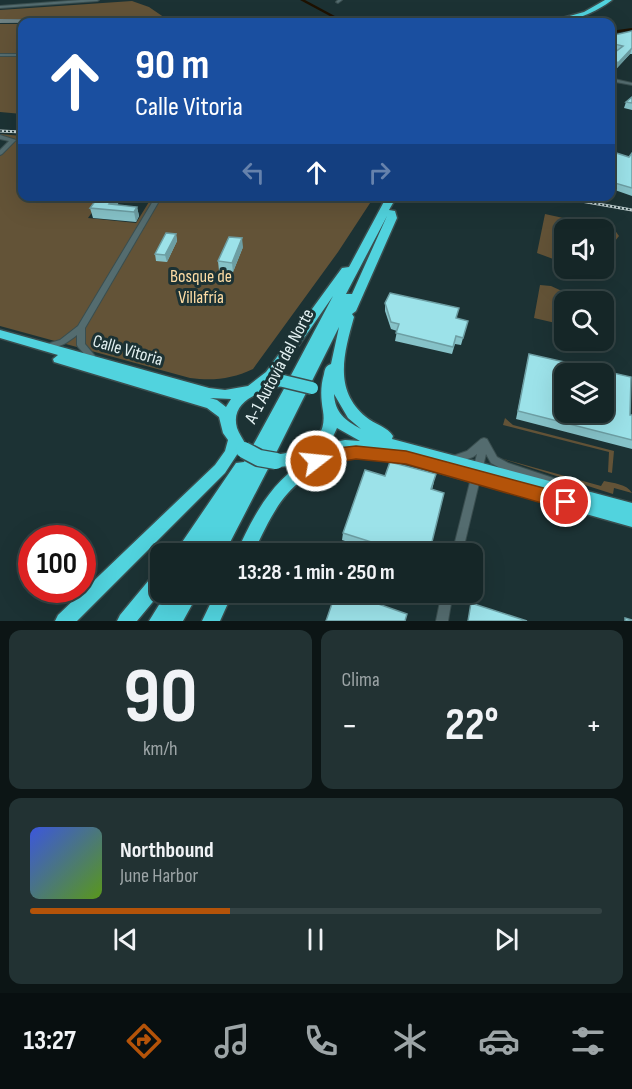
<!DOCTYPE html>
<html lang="es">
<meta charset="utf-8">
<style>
:root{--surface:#152627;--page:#223233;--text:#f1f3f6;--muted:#9da5a7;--line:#344344;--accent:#b45309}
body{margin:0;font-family:"Sofia Sans Condensed",sans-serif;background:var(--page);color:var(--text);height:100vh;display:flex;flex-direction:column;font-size:22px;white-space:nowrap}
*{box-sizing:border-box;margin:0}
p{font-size:20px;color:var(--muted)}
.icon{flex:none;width:33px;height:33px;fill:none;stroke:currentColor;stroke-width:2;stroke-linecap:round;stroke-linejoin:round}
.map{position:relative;height:621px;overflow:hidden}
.side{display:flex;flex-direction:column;gap:9px;padding:9px;background:#0c1515;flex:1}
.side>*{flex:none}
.banner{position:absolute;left:18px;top:18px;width:597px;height:183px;border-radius:12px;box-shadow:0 6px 24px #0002,0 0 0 2px var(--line);background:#1a4fa0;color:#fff;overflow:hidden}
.controls{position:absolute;left:554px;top:219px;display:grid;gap:12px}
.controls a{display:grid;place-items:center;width:60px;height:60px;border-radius:12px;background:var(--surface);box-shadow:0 6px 24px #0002,0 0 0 2px var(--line);font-size:30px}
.speed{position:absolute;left:18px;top:525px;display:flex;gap:12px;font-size:30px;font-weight:700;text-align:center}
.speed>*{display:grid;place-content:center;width:78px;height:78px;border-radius:50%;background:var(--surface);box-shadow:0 6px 24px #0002,0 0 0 2px var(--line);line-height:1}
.speed .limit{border:9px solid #d22;background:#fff;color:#111}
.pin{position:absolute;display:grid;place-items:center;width:51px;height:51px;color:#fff;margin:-26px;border:3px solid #fff;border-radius:50%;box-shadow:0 2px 6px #0007}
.me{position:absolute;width:66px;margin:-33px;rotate:74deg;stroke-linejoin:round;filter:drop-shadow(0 0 4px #0008)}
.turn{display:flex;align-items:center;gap:21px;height:126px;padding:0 18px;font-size:27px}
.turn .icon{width:78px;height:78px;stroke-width:2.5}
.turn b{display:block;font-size:42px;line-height:51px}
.lanes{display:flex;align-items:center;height:57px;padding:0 18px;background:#0003;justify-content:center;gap:30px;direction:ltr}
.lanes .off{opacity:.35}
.big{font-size:45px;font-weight:700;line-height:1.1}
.side .widget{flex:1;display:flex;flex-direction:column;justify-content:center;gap:9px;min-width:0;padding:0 21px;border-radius:12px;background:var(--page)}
.side .dial{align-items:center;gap:0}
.dial b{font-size:78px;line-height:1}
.song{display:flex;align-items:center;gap:18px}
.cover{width:72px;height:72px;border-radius:9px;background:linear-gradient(135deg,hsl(230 70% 55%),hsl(90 70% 35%))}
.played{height:6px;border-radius:3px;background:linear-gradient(90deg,var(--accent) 35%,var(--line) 35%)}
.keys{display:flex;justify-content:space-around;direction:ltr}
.heat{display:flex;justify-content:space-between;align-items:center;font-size:33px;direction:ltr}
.side .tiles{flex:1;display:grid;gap:9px;grid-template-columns:1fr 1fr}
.widget:last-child{grid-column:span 2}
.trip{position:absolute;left:150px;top:543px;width:333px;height:60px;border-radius:12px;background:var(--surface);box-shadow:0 6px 24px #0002,0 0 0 2px var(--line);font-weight:700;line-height:60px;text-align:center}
.dock{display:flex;height:96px;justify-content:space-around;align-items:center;background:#080f10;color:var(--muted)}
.dock .icon{width:42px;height:42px}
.dock .current{color:var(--accent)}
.dock b{font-size:27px;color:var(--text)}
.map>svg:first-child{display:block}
</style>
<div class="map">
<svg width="632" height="621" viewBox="0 0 632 621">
<rect width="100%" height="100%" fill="#1c3234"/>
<path fill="#635337" d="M132,1L149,7L171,22H160L156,19H0V10Z
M0,24H22V114L0,112Z
M0,134L22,136V196L103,197L88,218L136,223L152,197H374L338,252L253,369C232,379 213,381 190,378L0,326V156L15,139L0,136Z
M545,214L614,229L619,236L603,256V230H564V263L537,253Z
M540,285L551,286L575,297V301L564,302V325L534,318Z
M505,418L513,425L614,451L612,473L608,472L609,452L503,425Z
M500,458L601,486L604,481C613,483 627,484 632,493L614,488L613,494Z"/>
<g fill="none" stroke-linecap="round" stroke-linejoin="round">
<path fill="#1e1100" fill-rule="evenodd" d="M300,0H305L346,22H341Z
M632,28V30L610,34V31Z"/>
<path fill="#6e8182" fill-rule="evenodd" d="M0,19L127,20L131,22L0,23Z"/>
<g stroke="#3a4e4f" stroke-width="2">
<path id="minor" d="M81,0H99L97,1L0,8V6Z
M338,0H342L338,3L336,2Z
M0,54H22V56H0Z
M610,78L632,83V85L610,81Z
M0,135L16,140L2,154L0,155V150L9,141L0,139Z
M156,196H162L85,328V344L95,356L94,358H88L78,347L77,345V335C69,341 61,348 50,347L49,345L50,343L60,340L78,326Z
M484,438L487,439L497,457L508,463L586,489L588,492L586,495L583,496L502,469L491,463L486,454L462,554H452L477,454L473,457L453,464L450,463L448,460L450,457L467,451L481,439Z
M442,592H453L448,621H436Z"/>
</g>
<g stroke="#3a4e4f" stroke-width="3">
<path id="highway" d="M605,0H612C595,13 569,24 548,22L584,12Z
M387,196H397L389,210L395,211L397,218L356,311L352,314L354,317C344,353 333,390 366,417C374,424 388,427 393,436L392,439L632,503V527L373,454L347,452L346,458C290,477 277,502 253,554H236C253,516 273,477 312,458C299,463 283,470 270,465L224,554H193L194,551L192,554H174L236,463L244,462L286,385C265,390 229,399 237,428C239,434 243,439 246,445L244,449L240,450L225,473L77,621H55L58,615L215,465L225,451L228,440L223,433L219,417L207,408L54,362L53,359L58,355L0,338V330L209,388L225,390L248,386L266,372L342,268L349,267ZM387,216L352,294H346ZM333,296L289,379L283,376L277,377ZM339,327L331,364C326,366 325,368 324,374C320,388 321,398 323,411C328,442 301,451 275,455ZM334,394L348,418L361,429C345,420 335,413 334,394ZM210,398L231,399L226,407L217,400ZM337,428L360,441L345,440L330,443Z
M160,572L161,592L137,621H117L120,615L154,574Z
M167,592H199L183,621H149Z
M216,592H233L220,621H202Z"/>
</g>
<use href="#minor" fill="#546c6f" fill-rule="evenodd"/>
<use href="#highway" fill="#51d3de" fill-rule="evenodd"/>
<g stroke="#c1d0d1" stroke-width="3">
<path id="rail" d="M0,131L22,132
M553,196L632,210"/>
</g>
<use href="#rail" stroke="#1c3234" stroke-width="1.5" stroke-dasharray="2" stroke-linecap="butt"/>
<g stroke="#3a4e4f" stroke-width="15" stroke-linecap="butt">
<path id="highway-bridge-far1" d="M283,381L312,388"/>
</g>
<g stroke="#3a4e4f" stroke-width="19" stroke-linecap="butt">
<path id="highway-bridge" d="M244,450L259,458L276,461"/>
</g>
<use href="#highway-bridge-far1" stroke="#51d3de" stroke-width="12"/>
<use href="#highway-bridge" stroke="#51d3de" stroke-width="16"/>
</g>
<path fill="#86c2c8" d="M632,31V54H630L617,68L610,70V56L617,51L610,49V36Z
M632,97V110L624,108L626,102Z
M610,151L629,157L632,153V196L612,189L610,192Z
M95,196H123L117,205L137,207L139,216L136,222L93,218L90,208L96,201Z
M176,234L177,241L167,262L156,261L155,254Z
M243,247L233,272L219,271L218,261Z
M385,303L457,318L466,328L461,345L455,344L452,354L395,341L397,331L391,329L385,311Z
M529,354L630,415H632V449L516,419Z
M385,476L434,482L432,490L429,554H385L342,540L343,533Z"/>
<path fill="#6d9ea3" d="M632,48L630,54L617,68L611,70L612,64Z
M115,196H123L113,211L109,204Z
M137,207L139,216L136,222L134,212Z
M176,234L177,241L167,262L165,255Z
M242,238L243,247L233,272L232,263Z"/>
<path fill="#9ce2e9" stroke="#6d9ea3" stroke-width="1.5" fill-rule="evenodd" d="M632,31V48L619,62L610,64V56L623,46L610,43V36Z
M632,97V103L626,102Z
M610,151L629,157L632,153V188L615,183L610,186Z
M99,196H115L109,204L137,207L134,212L90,208Z
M166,233L176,234L165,255L155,254Z
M229,237L242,238L232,263L218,261Z
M390,293L459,308L456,318L468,321L463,338L456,336L453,347L396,333L399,324L391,322L385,303Z
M529,354L631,377L630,415H632V440L518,411ZM564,374H603V412H564Z
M390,462L436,474L431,489L444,493L429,554H409L343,533L365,470L385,476Z
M336,592H344L407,614L405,621H326Z
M471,603L527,621H468Z
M625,618L632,620V621H625Z"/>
<path fill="#b45309" stroke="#753606" stroke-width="1.5" d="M356,446L406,451L566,494L572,497L575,502L572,507L566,510L406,464L356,459L331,463L316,468L310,466L308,461L310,457L329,449Z"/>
<g text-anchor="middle" stroke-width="6" stroke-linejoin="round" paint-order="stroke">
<g font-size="18" fill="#fddca4" stroke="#1c3234">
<text x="201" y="282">Bosque de<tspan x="201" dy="21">Villafría</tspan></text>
</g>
<g font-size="18" fill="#e3f1f2" stroke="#1c3234">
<text transform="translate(128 350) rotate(16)" y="6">Calle Vitoria</text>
<text transform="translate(279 366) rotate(-62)" y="6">A-1 Autovía del Norte</text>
</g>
</g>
</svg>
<div class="controls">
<a><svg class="icon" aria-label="sound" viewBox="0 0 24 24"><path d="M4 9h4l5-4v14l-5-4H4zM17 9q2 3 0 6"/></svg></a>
<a><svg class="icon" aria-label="search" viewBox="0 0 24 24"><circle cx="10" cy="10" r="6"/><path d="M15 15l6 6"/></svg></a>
<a><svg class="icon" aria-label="layers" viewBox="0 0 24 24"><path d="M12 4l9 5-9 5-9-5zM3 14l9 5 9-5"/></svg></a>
</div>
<div class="speed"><div class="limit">100</div></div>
<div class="pin" style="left:566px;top:502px;background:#d93025"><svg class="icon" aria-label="arrive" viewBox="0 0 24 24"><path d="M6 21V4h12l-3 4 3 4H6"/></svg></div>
<svg class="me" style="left:316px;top:461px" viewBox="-20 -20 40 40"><circle r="17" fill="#b45309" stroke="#fff" stroke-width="3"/><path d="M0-11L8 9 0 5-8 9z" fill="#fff"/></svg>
<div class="trip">13:28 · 1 min · 250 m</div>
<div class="banner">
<div class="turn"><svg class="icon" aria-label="ahead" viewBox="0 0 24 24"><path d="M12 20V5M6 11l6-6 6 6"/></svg><div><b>90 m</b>Calle Vitoria</div></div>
<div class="lanes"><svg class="icon off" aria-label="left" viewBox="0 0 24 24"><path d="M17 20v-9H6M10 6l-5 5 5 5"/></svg><svg class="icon" aria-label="ahead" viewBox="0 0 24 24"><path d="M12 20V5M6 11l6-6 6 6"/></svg><svg class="icon off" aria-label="right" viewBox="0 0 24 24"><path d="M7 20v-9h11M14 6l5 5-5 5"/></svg></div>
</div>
</div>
<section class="side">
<div class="tiles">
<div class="widget dial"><b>90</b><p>km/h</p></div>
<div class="widget"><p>Clima</p>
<div class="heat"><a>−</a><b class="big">22°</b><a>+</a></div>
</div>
<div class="widget">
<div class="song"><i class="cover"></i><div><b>Northbound</b><p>June Harbor</p></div></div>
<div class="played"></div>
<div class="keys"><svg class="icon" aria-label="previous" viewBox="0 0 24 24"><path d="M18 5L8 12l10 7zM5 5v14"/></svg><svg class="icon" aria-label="pause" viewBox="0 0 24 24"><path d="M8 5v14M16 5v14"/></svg><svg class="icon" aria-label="next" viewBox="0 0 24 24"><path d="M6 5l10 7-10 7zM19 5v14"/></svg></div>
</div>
</div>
</section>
<nav class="dock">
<b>13:27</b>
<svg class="icon current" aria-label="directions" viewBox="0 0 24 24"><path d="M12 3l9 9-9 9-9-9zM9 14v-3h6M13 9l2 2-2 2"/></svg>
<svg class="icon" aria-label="music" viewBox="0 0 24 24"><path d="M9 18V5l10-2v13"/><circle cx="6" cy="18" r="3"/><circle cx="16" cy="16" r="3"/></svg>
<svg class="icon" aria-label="phone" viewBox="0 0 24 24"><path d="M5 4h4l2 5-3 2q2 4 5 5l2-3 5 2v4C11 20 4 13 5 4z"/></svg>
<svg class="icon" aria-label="climate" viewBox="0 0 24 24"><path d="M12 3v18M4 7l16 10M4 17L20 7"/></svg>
<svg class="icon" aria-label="car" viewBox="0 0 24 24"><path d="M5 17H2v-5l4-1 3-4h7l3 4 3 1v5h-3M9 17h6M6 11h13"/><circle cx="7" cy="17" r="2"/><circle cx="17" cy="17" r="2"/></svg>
<svg class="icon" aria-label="filters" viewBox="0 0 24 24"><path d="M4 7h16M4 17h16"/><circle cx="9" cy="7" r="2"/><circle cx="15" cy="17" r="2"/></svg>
</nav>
